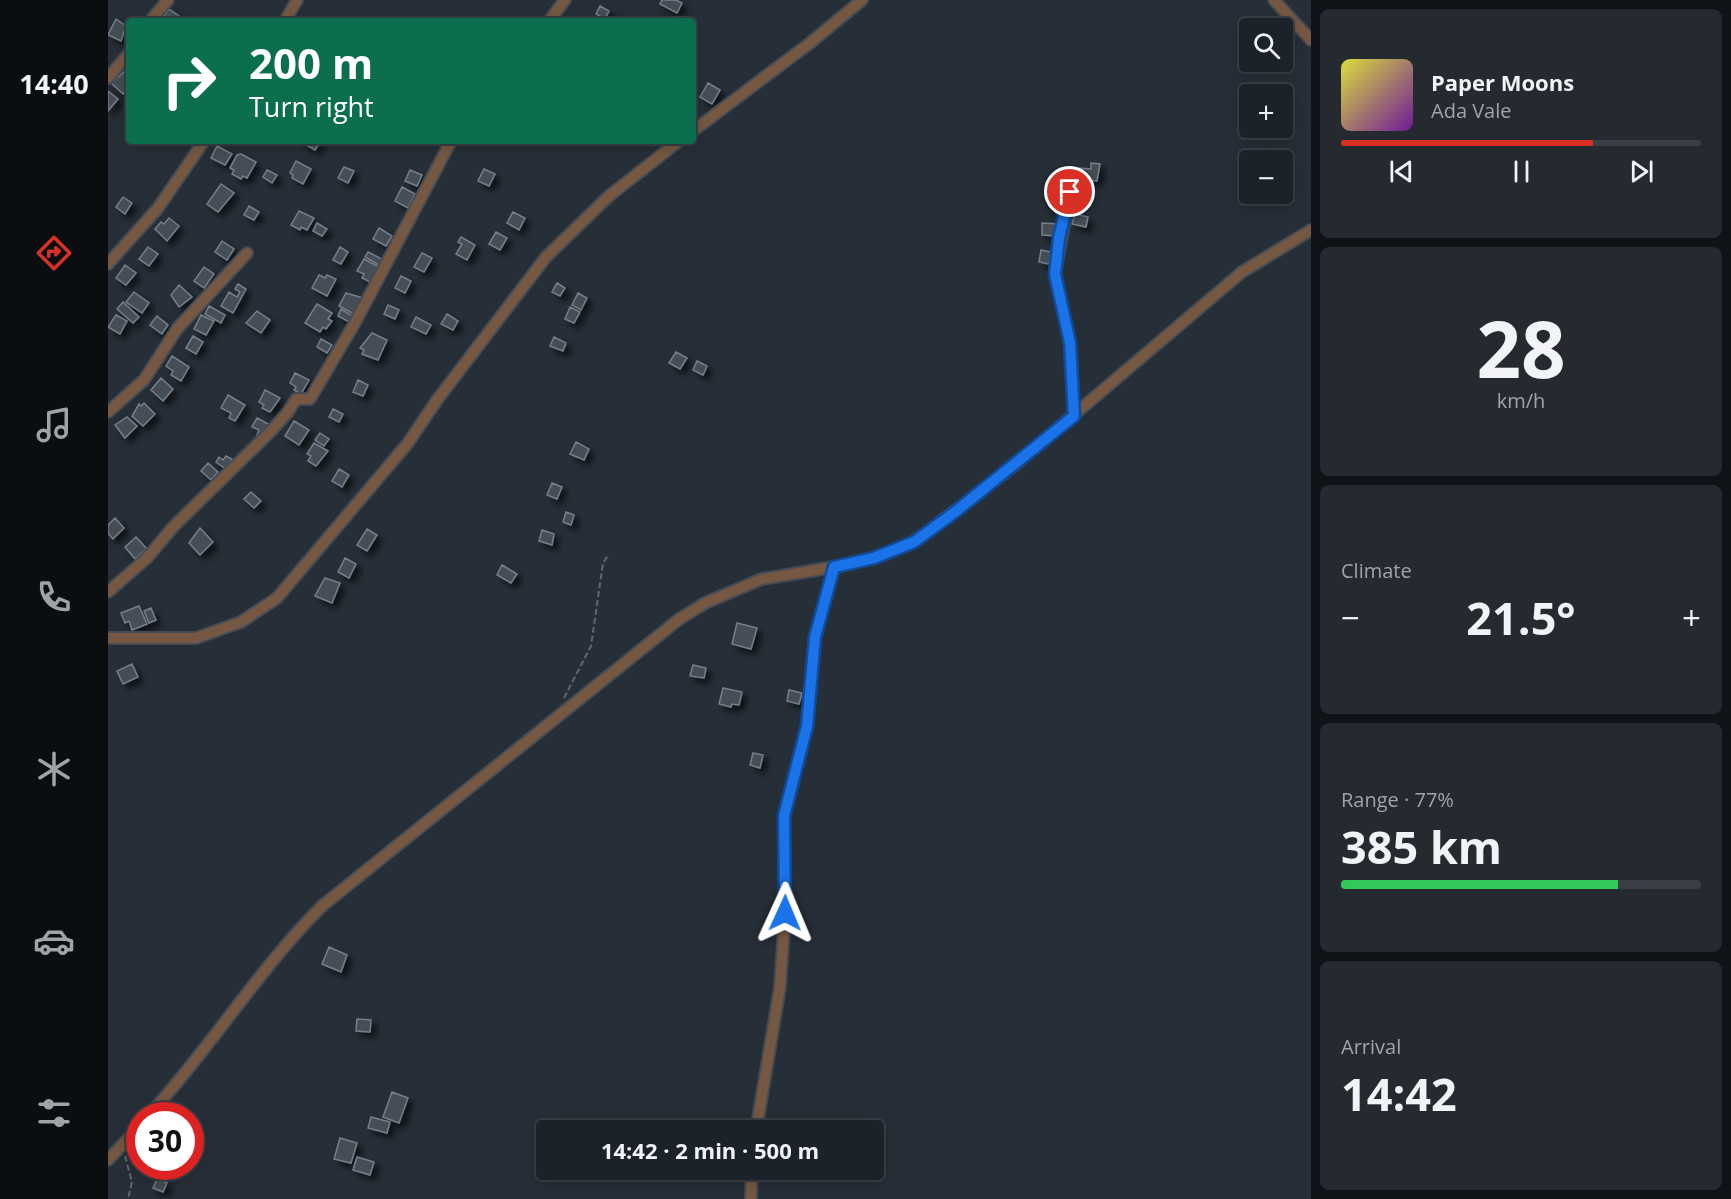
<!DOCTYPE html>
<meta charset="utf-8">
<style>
:root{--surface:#1c2229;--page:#252a31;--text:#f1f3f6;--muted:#a0a4a8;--line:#3a3f46;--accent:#d93025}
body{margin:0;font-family:"Open Sans",sans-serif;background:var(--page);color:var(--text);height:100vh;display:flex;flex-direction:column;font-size:22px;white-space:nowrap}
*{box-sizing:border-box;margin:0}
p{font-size:20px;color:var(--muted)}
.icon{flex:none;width:33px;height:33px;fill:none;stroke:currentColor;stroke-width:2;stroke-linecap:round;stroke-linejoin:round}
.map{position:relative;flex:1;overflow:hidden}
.panel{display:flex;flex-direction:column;gap:9px;padding:9px;background:#0f1317;width:420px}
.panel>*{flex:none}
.hud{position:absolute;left:18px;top:18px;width:570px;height:126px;border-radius:6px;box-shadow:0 3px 15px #0003,0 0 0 2px var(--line);background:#0b6e4f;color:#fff;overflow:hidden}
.controls{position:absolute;left:1131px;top:18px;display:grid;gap:12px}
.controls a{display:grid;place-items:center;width:54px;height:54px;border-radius:6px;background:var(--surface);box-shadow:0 3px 15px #0003,0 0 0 2px var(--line);font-size:30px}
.speed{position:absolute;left:18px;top:1102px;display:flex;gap:12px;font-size:30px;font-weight:700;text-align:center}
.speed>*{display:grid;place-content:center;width:78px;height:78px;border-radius:50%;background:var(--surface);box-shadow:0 3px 15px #0003,0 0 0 2px var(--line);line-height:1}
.speed .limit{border:9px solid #d22;background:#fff;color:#111}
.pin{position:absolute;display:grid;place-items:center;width:51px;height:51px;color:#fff;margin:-26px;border:3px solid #fff;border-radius:50%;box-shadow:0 2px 6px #0007}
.me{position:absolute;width:66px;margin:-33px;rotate:1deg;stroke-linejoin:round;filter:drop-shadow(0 0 4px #0008)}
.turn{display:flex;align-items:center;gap:21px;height:126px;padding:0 24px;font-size:27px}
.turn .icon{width:78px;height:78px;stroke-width:2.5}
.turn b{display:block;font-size:42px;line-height:51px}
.big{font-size:45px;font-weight:700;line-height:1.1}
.panel .card{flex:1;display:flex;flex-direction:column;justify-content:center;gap:9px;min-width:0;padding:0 21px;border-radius:9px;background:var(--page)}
.panel .dial{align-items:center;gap:0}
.dial b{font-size:78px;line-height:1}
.song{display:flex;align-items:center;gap:18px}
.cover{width:72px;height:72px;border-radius:9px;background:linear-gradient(135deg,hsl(60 70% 55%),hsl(280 70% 35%))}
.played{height:6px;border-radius:3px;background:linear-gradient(90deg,var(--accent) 70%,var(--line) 70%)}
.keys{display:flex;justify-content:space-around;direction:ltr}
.heat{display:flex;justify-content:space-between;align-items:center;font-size:33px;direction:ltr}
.charge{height:9px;border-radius:4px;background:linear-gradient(90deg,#34c759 77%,var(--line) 0)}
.trip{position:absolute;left:428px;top:1120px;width:348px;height:60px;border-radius:6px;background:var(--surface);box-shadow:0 3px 15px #0003,0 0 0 2px var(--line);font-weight:700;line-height:60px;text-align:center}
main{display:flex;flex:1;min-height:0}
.dock{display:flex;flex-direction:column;width:108px;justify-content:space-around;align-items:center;background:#0b0e10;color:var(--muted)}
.dock .icon{width:42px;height:42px}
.dock .current{color:var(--accent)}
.dock b{font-size:27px;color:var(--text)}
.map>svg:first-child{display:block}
</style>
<main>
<nav class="dock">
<b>14:40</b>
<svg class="icon current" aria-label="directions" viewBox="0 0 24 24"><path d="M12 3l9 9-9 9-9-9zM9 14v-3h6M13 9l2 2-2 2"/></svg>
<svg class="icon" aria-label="music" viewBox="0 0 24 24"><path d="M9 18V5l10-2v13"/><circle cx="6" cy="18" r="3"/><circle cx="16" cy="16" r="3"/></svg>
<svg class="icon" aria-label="phone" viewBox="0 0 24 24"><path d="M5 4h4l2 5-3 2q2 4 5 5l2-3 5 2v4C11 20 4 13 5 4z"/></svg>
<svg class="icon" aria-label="climate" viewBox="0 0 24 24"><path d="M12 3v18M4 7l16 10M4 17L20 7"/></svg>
<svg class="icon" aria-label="car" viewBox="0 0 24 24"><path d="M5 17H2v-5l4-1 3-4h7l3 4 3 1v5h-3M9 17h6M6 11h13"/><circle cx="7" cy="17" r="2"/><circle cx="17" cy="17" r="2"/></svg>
<svg class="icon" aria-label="filters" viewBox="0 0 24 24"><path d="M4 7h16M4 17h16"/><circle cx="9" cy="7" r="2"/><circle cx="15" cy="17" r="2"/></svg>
</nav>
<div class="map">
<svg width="1203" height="1199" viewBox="0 0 1203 1199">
<defs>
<filter id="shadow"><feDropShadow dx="5" dy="5" stdDeviation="3" flood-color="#0009"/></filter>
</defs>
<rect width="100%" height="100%" fill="#262e37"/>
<path fill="#444d57" stroke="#757f8a" stroke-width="1.5" filter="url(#shadow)" d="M554,0H568L574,3L569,13L552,4Z
M492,6L501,11L497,19L488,14Z
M61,9L74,18L72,21H56L54,18Z
M8,19L18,26L13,41L0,35Z
M16,72L21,76V86L15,94L3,83Z
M600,83L612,90L604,104L592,97Z
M0,91L10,99L0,111Z
M192,141H213L207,150Z
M109,146L124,154L117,165L103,158Z
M133,154L148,162L139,178L135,176L133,179L124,174L126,170L122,168L129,155Z
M188,161L203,169L195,184L184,178L185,175L182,173Z
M983,163L992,164L989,181L970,179L972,168L983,169Z
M236,167L246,171L240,183L230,178Z
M376,169L387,174L381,186L370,181Z
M159,170L169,175L164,183L155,177Z
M302,170L314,175L309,186L297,181Z
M113,184L126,193L110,212L99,204Z
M294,187L307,194L300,208L287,201Z
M15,197L24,203L17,214L8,207Z
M141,206L151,212L146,220L136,215Z
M191,211L206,218L199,230L193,227L192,230L183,225Z
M405,212L417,218L411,230L399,223Z
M967,214L980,217L978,227L964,224Z
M61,218L71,226L59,241L47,229L53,222L56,224Z
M209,223L219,229L214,236L205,231Z
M934,223L950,224V236L934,235Z
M271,228L284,236L278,246L265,239Z
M388,232L399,238L392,250L381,244Z
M353,237L367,245L359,260L348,254L354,244L350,242Z
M114,241L126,249L119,260L107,252Z
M40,247L50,254L41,266L31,259Z
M232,247L240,252L233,264L225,260Z
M933,250L943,252L941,264L931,262Z
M260,252L274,259L271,265L257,257Z
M314,253L324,258L316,272L306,267Z
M256,259L271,267L262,282L254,278L256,274L249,271Z
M17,265L28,273L18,285L8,278Z
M96,267L106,274L96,288L86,281Z
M211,275L217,278L219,275L228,279L219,296L204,288Z
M293,276L303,281L297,293L287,288Z
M449,283L457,288L452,296L444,292Z
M130,284L138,289L125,313L113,306L121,292L129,297L132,292L127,289Z
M71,285L84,297L71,307L63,295Z
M26,292L41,303L34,313L18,302Z
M238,293L255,298L246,314L231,306Z
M470,293L479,298L473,310L464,305Z
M15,302L31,317L25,323L9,309Z
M209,304L224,313L220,319L224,321L218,329L215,327L212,332L197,323Z
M280,305L291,310L287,319L276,314Z
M101,306L117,315L113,323L97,314Z
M462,307L472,312L466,323L457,319Z
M233,309L246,317L243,323L230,316Z
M149,311L162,320L153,333L138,323Z
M339,314L350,321L345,330L333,324Z
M8,315L19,321L12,334L0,327Z
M93,315L106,321L98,335L86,329Z
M49,316L60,325L54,334L42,325Z
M308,317L323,325L318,334L303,327Z
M264,333L279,340L270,360L254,354L256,350L252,348Z
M85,336L95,342L88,354L78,348Z
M446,337L458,343L455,351L442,346Z
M213,339L224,345L219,353L209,347Z
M568,352L579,358L572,369L561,363Z
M64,356L81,367L73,381L63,375L65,371L58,366Z
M589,361L599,366L595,375L585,370Z
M187,373L201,380L193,394L186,390L188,387L182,383Z
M53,378L65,389L55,401L43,390Z
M250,380L260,385L255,396L245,392Z
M157,390L172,398L162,412L154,408L156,405L151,402Z
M120,395L137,405L127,421L121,418L123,413L113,408Z
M36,403L47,414L35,426L24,416L31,404L33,406Z
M225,409L235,414L231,422L221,417Z
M19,417L29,426L17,438L7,425Z
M149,418L162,425L152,437L149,435L151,430L144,427Z
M186,421L201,430L191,445L177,436Z
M212,433L221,439L216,446L207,440Z
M468,442L481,449L476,460L462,454Z
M206,443L220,451L208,466L200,461L203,456L199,454Z
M118,456L124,459L118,469L108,462L111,457L115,460Z
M100,463L110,472L103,480L93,471Z
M231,469L241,475L234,487L224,481Z
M444,483L454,487L449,499L439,495Z
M143,492L153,501L146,508L136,499Z
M458,512L466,515L463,525L455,522Z
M7,518L16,528L5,539L0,533V525Z
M92,528L105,542L92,555L81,543Z
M259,529L269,535L259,551L249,545Z
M434,530L446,534L444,545L431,541Z
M28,537L39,549L27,559L17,547Z
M237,558L248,564L241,578L230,572Z
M394,565L409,574L403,583L389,575Z
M217,578L232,583L224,603L207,596Z
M31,606L39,624L24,630L21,621L17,623L13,613Z
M43,608L48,620L41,623L36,611Z
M629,623L649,628L643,649L624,644Z
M24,664L30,677L15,684L9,671Z
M585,665L598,668L596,678L582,676Z
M615,688L634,692L631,705L624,704L623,707L611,704Z
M681,690L694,693L691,704L679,701Z
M645,753L655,755L652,768L642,765Z
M221,947L239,955L233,972L214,964Z
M249,1019L263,1020L262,1032L248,1031Z
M284,1092L300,1098L291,1123L275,1117Z
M263,1117L282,1122L279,1133L260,1128Z
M232,1138L249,1143L243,1163L226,1159Z
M249,1157L266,1162L262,1175L245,1170Z
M49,1179L59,1183L55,1192L45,1188Z"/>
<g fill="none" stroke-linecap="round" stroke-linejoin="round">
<g stroke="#444b54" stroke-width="14">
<path id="street" d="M1166,0L1203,40
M42,21L60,0
M177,21L189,0
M441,21L457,0
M0,78L21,53
M585,131L702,43L754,0
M962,192L947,274L962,343L966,416
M0,264L50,208L96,141
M0,412L36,380L69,329L139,253
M0,592L39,558L66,526L164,430L180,412L188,399H202L248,321L343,141
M0,638H88L133,622L169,598L300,443L329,400L438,257L501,196L571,141
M40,1116C102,1049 149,971 214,906L570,620L597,603L654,579L726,567L766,558L806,542L902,469L1134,272L1203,230
M648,1131L672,987L677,913L676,816L699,726L707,637L726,567
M0,1160L32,1126
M643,1199L644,1170"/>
</g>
<path stroke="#60676f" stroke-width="2" stroke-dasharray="6 3" stroke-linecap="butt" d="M456,698L483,646L495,563L501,554
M17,1156L24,1182L20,1199"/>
<use href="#street" stroke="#765842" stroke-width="10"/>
</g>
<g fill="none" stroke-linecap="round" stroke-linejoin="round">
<g stroke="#114b97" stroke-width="15">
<path id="route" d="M677,913L676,816L699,726L707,637L726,567L766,558L806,542L847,512L966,416L962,343L947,274L951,238L962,192"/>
</g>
<use href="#route" stroke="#1a73e8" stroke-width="10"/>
</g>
</svg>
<div class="controls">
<a><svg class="icon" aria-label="search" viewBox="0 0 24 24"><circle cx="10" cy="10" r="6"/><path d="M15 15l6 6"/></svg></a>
<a>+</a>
<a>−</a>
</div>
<div class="speed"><div class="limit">30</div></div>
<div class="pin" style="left:962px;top:192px;background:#d93025"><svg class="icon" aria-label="arrive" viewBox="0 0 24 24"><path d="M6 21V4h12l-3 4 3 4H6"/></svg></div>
<svg class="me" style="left:677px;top:913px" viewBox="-20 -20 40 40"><path d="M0-17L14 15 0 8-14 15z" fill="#1a73e8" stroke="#fff" stroke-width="4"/></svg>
<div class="trip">14:42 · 2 min · 500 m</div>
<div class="hud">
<div class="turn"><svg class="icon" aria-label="right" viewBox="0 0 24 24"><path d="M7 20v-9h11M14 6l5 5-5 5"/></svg><div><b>200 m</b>Turn right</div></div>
</div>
</div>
<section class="panel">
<div class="card">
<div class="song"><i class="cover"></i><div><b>Paper Moons</b><p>Ada Vale</p></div></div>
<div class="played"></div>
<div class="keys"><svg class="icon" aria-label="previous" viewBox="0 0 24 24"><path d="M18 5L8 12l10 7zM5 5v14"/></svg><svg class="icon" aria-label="pause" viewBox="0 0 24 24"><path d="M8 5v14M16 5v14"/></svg><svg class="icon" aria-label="next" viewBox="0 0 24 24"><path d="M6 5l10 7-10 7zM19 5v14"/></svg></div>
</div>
<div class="card dial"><b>28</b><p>km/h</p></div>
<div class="card"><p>Climate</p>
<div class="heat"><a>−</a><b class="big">21.5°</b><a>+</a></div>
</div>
<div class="card"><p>Range · 77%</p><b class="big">385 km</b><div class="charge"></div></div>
<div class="card"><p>Arrival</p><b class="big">14:42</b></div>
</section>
</main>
